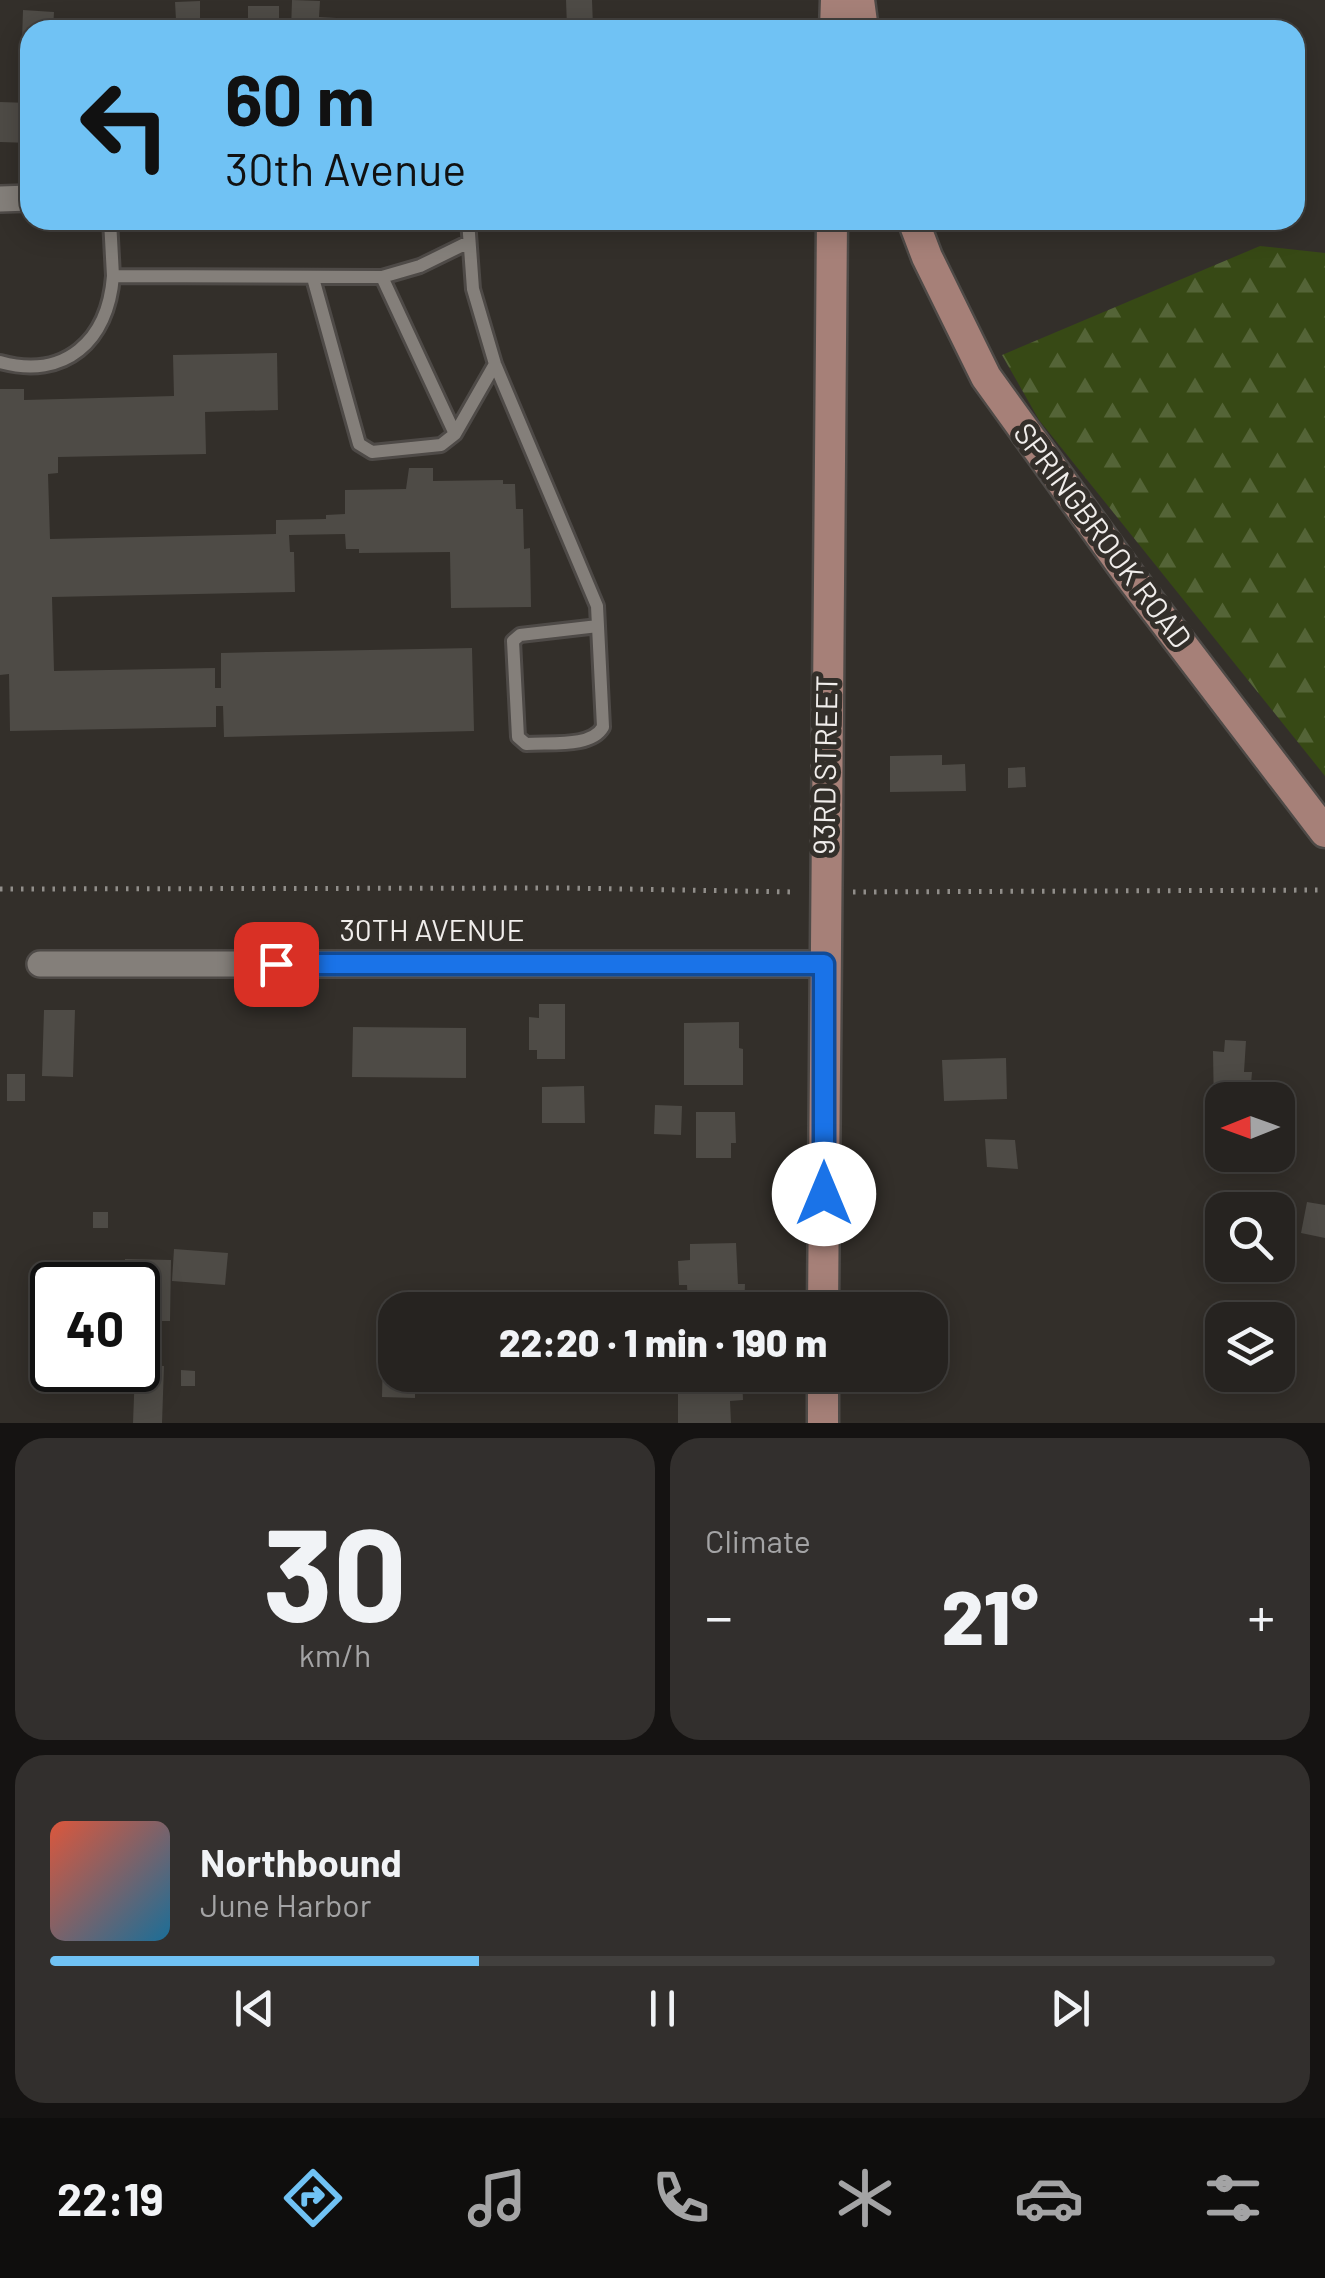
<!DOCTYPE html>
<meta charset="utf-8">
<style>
:root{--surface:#262320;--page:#322f2d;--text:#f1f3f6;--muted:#a4a4a5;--line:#42403e;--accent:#70c2f4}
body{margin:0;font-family:Barlow,sans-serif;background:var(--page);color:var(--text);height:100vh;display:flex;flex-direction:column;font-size:38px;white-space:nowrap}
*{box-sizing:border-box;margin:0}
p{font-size:32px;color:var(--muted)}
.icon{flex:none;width:55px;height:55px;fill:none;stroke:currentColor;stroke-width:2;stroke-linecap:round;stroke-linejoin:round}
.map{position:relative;height:1423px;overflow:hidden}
.details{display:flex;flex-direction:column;gap:15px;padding:15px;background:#151312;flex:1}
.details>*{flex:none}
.guide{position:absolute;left:20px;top:20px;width:1285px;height:210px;border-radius:30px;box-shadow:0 5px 25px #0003,0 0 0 2px var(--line);background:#70c2f4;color:#111;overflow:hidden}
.needle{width:65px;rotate:269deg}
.buttons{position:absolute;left:1205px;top:1082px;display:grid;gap:20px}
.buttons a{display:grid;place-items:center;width:90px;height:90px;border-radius:20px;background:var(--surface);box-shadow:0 5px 25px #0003,0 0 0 2px var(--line);font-size:50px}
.speed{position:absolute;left:30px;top:1262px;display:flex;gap:20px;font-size:50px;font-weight:700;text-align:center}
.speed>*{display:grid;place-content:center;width:130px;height:130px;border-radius:50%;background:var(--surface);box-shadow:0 5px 25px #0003,0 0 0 2px var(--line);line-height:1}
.speed .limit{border:5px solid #111;border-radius:15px;background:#fff;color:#111}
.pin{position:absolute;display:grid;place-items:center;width:85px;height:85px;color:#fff;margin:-42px;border-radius:20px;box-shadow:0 5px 15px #0006}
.me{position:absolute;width:110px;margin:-55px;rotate:0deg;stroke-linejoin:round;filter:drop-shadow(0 0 8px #0008)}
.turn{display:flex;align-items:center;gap:35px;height:210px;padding:0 40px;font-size:45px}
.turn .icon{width:130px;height:130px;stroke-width:2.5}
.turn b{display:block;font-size:70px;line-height:85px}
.big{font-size:75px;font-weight:800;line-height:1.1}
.details .tile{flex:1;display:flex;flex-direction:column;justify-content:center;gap:15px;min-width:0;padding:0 35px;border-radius:30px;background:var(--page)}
.details .dial{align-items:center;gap:0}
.dial b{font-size:130px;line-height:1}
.song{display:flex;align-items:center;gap:30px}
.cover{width:120px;height:120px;border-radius:15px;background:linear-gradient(135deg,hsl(10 70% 55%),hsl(200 70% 35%))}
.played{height:10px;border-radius:5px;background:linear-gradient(90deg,var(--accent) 35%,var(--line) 35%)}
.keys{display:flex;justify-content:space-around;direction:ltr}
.heat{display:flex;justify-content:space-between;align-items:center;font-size:55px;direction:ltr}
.details .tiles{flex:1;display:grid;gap:15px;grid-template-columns:1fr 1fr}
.tile:last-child{grid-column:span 2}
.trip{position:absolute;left:378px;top:1292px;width:570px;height:100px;border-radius:30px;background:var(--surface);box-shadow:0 5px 25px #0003,0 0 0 2px var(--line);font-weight:800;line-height:100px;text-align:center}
.tab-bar{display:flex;height:160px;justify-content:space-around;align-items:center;background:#0f0e0d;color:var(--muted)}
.tab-bar .icon{width:70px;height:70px}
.tab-bar .on{color:var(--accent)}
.tab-bar b{font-size:45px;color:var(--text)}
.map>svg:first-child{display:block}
</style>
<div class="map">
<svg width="1325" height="1423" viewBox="0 0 1325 1423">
<defs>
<pattern id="forest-firs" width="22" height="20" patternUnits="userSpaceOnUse" patternTransform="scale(2.5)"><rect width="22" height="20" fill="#374915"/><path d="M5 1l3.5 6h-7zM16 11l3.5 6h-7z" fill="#546437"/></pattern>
</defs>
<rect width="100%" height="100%" fill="#332f2a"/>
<path fill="url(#forest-firs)" d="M1260,246L1325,253V776L1039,420L1002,355Z"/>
<path fill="#4e4b46" d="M292,0L320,1L319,17L354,19L353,30H291Z
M566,0H592L593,26L567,27Z
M200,1V19L176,20L175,2Z
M248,6H279V30H248Z
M23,10L54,12L53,30H30V41L22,40Z
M693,21L737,22V30H669V23L693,24Z
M0,102L30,103V143L0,142Z
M277,353L278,410L205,412L206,454L58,457V473L48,474L50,539L276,534V520L326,519V515L345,514V490L406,489L409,468H433V481L503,480V484H515L516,509H523L524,549L530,548L531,607L451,608L450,552L359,553V549H346L345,534L289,535L290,552H294L295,592L52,597L54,671L215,668V688H221V653L472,648L474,731L224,737L223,706H216V727L10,731L9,674L0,675V389H24V400L174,396L173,355Z
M942,755V765L965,764L966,791L890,792V756Z
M1025,767L1026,787L1008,788V768Z
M539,1004H565V1059H537V1050H529V1017L539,1018Z
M44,1010H75L73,1077L42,1076Z
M739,1022V1048L743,1049V1085H684V1023Z
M353,1027L466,1028V1078L352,1077Z
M1225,1040L1246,1041L1244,1072H1252L1250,1096L1231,1095L1230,1100H1222V1111H1214L1213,1051L1224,1052Z
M1006,1058L1007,1099L944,1101L942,1060Z
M7,1074H25V1101H7Z
M584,1086L585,1123H542V1087Z
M655,1105L682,1106L681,1135L654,1134Z
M696,1112H735L736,1143H731V1158H696Z
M985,1139L1015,1140L1018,1169L987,1167Z
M1307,1202L1325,1205V1238L1301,1233Z
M93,1212H108V1228H93Z
M736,1243L738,1284H745L744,1310H688L687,1285H679L678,1261L690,1260V1244Z
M174,1249L228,1253L225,1285L172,1281Z
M125,1259L171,1260L170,1321H138V1285H125Z
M383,1350H395V1375H415V1398L382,1397Z
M138,1365L164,1366L162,1423H133L135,1370Z
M181,1370L195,1371V1386H181Z
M711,1375H742L743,1400L730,1401L731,1423H678V1384L711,1382Z"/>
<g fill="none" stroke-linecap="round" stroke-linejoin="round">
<g stroke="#4e4a47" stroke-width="18">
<path id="lane" d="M110,220L113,276L382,277L420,266L469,242
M468,220L473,289L495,364L597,606L603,727C591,748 550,742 526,744L518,737L513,641L520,635L598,626
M382,277L455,434
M313,278L359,444L372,452L441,445L455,434L495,364
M0,362C65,380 108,341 113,276"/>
</g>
<g stroke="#4e4a47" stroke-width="30">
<path id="street" d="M0,199L30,198
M40,964H824"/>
</g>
<g stroke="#4e4a47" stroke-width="35">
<path id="secondary" d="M859,0L863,30
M835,30L836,0
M913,220L927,257L986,377L1129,575L1325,832
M823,1310L832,220
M823,1423V1375"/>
</g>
<path stroke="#918e8a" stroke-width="5" stroke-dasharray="2.5 8" stroke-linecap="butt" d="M0,889L565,888L797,892
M853,892L1325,890"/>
<use href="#lane" stroke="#847f7a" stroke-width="12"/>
<use href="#street" stroke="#847f7a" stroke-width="25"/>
<use href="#secondary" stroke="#a68078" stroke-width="30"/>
</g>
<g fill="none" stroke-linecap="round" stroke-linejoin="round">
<g stroke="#114b97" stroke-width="25">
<path id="route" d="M276,964H824V1194"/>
</g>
<use href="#route" stroke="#1a73e8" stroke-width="18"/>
</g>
<g text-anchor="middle" stroke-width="10" stroke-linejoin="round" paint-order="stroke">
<g font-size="30" fill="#f0edeb" stroke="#332f2a">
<text transform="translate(1102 536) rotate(53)" y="10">SPRINGBROOK ROAD</text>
<text transform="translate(826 765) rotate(-89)" y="10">93RD STREET</text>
<text x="432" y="941">30TH AVENUE</text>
</g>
</g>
</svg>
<div class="buttons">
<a><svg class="needle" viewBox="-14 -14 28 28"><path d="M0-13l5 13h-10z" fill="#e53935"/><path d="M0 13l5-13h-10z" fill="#a4a4a5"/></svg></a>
<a><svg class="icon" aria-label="search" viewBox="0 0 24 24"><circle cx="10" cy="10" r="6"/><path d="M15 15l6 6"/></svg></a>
<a><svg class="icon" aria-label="layers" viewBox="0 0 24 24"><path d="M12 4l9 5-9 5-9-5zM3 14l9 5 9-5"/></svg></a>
</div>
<div class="speed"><div class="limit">40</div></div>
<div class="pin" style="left:276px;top:964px;background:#d93025"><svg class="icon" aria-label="arrive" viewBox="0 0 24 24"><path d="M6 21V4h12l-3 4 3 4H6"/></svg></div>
<svg class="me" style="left:824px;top:1194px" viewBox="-20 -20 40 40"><circle r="19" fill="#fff"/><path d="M0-13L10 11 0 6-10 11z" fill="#1a73e8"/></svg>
<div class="trip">22:20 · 1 min · 190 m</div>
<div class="guide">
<div class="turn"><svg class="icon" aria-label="left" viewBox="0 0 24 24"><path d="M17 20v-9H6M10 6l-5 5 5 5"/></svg><div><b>60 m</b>30th Avenue</div></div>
</div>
</div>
<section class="details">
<div class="tiles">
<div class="tile dial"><b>30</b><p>km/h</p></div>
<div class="tile"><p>Climate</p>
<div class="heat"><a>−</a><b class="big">21°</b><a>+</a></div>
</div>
<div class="tile">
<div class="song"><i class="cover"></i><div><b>Northbound</b><p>June Harbor</p></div></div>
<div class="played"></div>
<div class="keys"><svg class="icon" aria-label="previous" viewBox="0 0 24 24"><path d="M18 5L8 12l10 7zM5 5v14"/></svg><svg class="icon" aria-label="pause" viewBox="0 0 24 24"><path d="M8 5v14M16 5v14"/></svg><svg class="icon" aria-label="next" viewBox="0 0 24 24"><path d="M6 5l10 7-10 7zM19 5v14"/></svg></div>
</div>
</div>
</section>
<nav class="tab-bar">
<b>22:19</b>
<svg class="icon on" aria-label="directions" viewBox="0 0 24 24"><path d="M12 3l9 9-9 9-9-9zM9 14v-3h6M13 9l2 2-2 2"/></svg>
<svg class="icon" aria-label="music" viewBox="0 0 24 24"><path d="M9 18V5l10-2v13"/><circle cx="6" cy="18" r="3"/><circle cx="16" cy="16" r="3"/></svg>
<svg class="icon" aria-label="phone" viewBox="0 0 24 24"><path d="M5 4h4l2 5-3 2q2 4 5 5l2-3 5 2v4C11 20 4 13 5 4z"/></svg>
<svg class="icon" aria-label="climate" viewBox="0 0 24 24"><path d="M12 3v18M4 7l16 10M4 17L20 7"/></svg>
<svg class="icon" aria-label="car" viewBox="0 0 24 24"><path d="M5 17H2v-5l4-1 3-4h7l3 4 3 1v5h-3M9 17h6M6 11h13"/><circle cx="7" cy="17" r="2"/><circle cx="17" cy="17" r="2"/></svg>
<svg class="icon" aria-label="filters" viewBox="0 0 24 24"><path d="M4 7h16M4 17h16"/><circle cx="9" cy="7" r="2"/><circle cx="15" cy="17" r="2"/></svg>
</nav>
